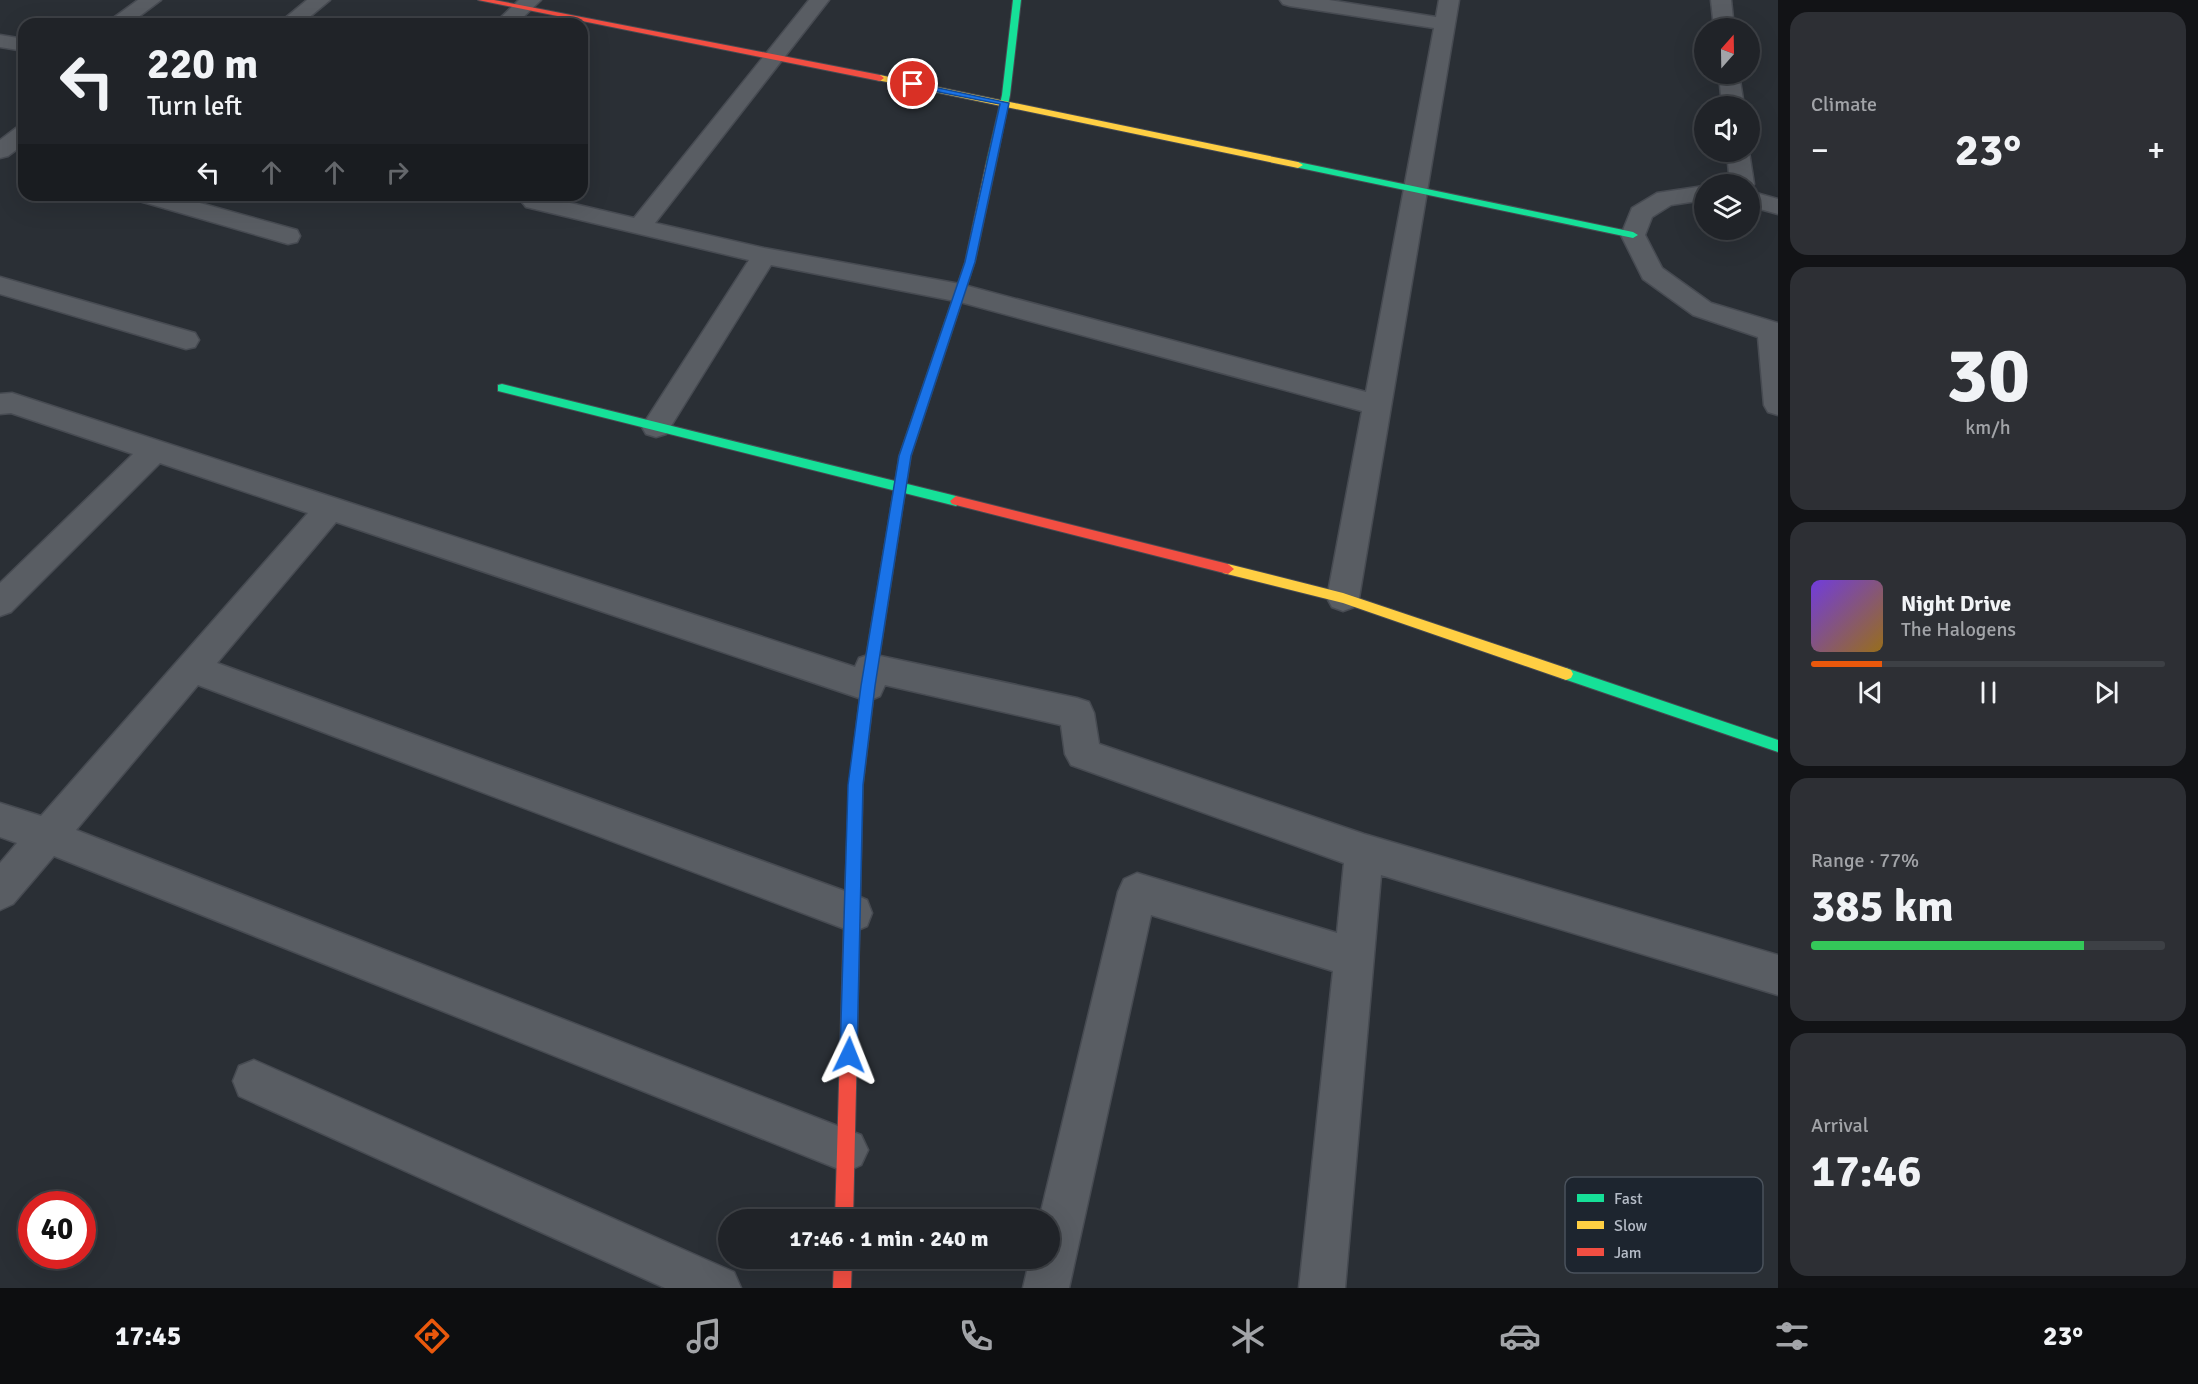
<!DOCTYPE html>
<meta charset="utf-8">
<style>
:root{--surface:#202328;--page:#2d2f34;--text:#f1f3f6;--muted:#a2a4a8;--line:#3d4045;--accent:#ea580c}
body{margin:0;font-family:Signika,sans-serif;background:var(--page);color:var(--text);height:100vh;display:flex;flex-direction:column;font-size:22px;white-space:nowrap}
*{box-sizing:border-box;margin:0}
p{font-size:20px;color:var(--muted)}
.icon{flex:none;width:33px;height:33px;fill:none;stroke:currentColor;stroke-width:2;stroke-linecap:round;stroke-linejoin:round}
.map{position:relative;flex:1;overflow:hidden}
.details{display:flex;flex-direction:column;gap:12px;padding:12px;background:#121316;width:420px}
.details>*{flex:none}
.hud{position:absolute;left:18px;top:18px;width:570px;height:183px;border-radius:18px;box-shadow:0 6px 24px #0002,0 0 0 2px var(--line);background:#202328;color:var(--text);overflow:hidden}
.needle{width:39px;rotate:20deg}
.controls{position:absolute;left:1694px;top:18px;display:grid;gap:12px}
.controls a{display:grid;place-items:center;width:66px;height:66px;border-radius:50%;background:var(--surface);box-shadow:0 6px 24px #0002,0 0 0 2px var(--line);font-size:30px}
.speed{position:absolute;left:18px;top:1191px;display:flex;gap:12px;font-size:30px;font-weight:700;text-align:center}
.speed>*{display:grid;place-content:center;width:78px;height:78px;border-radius:50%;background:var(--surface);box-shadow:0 6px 24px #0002,0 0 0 2px var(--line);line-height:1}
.speed .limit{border:9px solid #d22;background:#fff;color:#111}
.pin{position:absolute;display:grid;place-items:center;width:51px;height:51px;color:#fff;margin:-26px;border:3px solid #fff;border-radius:50%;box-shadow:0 2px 6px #0007}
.me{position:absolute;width:66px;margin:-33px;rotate:2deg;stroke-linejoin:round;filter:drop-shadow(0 0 4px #0008)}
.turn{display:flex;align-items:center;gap:21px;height:126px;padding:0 30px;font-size:27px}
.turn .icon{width:78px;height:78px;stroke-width:2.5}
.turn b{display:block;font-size:42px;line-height:51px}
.lanes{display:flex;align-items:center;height:57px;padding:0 30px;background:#0003;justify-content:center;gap:30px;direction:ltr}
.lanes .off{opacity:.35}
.big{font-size:45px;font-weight:700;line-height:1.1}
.details .widget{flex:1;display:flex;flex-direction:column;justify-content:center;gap:9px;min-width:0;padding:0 21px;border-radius:18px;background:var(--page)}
.details .dial{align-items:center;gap:0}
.dial b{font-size:78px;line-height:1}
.song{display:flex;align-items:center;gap:18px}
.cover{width:72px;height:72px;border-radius:9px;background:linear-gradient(135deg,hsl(260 70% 55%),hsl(40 70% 35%))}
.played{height:6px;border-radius:3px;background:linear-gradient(90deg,var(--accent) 20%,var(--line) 20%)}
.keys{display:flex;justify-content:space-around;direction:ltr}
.heat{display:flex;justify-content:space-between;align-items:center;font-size:33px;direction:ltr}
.charge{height:9px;border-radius:4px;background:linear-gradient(90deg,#34c759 77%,var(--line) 0)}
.trip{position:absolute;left:718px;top:1209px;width:342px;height:60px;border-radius:30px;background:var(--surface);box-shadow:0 6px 24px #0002,0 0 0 2px var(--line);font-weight:700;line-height:60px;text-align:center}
.dock{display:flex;height:96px;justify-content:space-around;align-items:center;background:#0d0e10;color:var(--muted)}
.dock .icon{width:42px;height:42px}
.dock .current{color:var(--accent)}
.dock b{font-size:27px;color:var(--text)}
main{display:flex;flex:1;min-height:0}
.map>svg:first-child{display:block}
</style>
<main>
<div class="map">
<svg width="1778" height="1288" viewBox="0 0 1778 1288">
<rect width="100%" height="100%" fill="#2a2f35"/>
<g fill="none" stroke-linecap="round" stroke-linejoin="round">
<g stroke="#474b52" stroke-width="3">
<path id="street" d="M138,0H161L129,24H105Z
M307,0H330L301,24H278Z
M519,0H541L516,24H494Z
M809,0H829L655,223L764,248L960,284L1366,392L1434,28L1290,6L1283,4L1280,0H1329L1436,17L1439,0H1459L1359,598L1354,607L1343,611L1332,607L1327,598L1362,411L960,302L771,265L666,434L656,437L646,434L642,427L646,420L749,260L526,207L522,202L526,197L536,195L634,218Z
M1711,0H1731L1734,28H1714Z
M0,35L24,39V51L0,47Z
M1719,74H1739L1744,106H1722Z
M24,126V144L8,156L0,158V140L16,128Z
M1727,152H1749L1754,184L1750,189L1749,184H1730Z
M1704,186V200L1671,205L1652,217L1645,235L1662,268L1711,303L1778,323V415L1768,412L1764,405L1758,337L1693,315L1643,279L1621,235L1632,208L1657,193Z
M1749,191L1778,199V214L1749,206Z
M132,195H171L297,230L300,236L297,242L288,244L136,200Z
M0,277L195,333L199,340L195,347L186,349L0,294Z
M12,393L855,667L859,658L871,654L1077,698L1089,702L1094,713L1099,744L1364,834L1778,955V995L1381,875L1345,1288H1299L1333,971L1151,915L1069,1288H1023L1030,1258H1050V1220H1039L1118,892L1124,879L1137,873L1337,933L1344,863L1071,765L1065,754L1061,725L885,685L880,696L868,701L336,522L217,663L853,894L867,900L872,913L867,926L853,932L198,685L76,830L861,1135L868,1150L861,1165L846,1172L54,856L13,904L0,910V863L17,843L0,837V803L41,816L308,513L160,463L11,612L0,616V583L133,454L11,413L0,414V394Z
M254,1060L734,1272L741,1288H665L239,1096L233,1081L239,1066Z"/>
</g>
<g stroke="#474b52" stroke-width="2">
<path id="fast" d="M1013,0H1021L1010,95L996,164L991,167L986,164L1002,95Z
M1298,162L1633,232L1638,235L1633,238L1295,167V163Z
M502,384L956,496L962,501L956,506L498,391V385Z
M898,495L904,500L875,686L863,785L860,914L858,920L852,922L846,920L844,914L849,785L861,686L892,500Z
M1566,668L1778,740V752L1561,678L1559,674L1561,670Z"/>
</g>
<g stroke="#474b52" stroke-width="2">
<path id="slow" d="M880,75L1298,162L1303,165L1298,168L877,80L876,78Z
M991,161L996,164L975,262L911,456L904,500L898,505L892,500L899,456L965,262L986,164Z
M1228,564L1343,593L1566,668L1571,670L1573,674L1571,678L1566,680L1343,603L1223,573L1222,569Z"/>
</g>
<g stroke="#474b52" stroke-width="2">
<path id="jam" d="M478,0H494L880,75L884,78L880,81Z
M956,496L1228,564L1234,569L1228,574L952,504L950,501Z
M852,906L858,908L860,914L853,1220H835L844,914L846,908Z
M834,1258H852L851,1288H833Z"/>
</g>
<use href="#street" fill="#595d63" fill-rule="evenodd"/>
<use href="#fast" fill="#16e098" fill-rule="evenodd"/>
<use href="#slow" fill="#ffcf43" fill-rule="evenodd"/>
<use href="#jam" fill="#f24e42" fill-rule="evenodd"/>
</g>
<path fill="#1a73e8" stroke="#114b97" stroke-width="1.5" d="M910,82L1009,103L975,262L911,456L875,686L863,785L857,1055L855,1061L849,1064L843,1061L840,1055L848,785L861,686L899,456L965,262L1000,104L913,87L908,84Z"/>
<rect x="1565" y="1177" width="198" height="96" rx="9" fill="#1d252f" stroke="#4a525c" stroke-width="1.5"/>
<rect x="1577" y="1194" width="27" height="8" fill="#16e098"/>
<rect x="1577" y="1221" width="27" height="8" fill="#ffcf43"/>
<rect x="1577" y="1248" width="27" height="8" fill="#f24e42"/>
<g font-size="16" fill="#b4bbc6">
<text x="1614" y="1204">Fast</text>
<text x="1614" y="1231">Slow</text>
<text x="1614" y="1258">Jam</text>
</g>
</svg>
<div class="controls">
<a><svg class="needle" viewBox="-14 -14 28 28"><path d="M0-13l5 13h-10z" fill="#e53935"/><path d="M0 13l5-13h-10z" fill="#a2a4a8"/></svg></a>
<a><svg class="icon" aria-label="sound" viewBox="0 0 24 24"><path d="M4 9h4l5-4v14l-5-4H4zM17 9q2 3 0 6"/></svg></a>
<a><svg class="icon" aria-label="layers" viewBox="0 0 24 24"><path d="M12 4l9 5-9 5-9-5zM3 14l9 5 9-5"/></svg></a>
</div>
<div class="speed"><div class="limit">40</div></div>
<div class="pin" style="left:913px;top:84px;background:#d93025"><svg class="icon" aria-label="arrive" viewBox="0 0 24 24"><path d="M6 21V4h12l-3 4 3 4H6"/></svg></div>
<svg class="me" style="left:849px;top:1055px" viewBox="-20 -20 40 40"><path d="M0-17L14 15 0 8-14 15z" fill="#1a73e8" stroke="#fff" stroke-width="4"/></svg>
<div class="trip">17:46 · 1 min · 240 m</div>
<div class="hud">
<div class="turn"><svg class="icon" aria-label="left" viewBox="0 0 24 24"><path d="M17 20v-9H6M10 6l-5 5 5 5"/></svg><div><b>220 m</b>Turn left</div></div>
<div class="lanes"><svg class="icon" aria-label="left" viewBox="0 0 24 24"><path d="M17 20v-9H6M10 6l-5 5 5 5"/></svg><svg class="icon off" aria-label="ahead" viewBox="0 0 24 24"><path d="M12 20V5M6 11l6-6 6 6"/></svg><svg class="icon off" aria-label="ahead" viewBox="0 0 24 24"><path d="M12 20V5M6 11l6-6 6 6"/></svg><svg class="icon off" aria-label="right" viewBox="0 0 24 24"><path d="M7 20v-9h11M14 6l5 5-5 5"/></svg></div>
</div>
</div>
<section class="details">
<div class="widget"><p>Climate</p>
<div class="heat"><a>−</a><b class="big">23°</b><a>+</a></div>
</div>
<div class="widget dial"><b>30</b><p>km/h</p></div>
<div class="widget">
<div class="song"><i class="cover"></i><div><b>Night Drive</b><p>The Halogens</p></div></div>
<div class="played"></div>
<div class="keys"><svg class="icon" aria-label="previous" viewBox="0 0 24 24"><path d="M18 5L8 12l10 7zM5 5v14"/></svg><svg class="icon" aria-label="pause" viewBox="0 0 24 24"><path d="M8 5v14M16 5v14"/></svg><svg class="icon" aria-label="next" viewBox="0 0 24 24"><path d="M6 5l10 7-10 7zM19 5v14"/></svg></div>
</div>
<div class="widget"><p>Range · 77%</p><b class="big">385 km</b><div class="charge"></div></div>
<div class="widget"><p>Arrival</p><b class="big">17:46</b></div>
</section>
</main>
<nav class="dock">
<b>17:45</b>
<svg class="icon current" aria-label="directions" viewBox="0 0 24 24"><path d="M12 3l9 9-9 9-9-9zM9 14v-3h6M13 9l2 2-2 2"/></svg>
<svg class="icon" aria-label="music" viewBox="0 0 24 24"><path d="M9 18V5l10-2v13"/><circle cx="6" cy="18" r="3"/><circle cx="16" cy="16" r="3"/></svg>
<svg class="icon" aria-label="phone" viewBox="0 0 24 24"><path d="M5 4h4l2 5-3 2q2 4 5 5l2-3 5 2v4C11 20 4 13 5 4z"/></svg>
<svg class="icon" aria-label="climate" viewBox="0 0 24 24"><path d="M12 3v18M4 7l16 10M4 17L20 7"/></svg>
<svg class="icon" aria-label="car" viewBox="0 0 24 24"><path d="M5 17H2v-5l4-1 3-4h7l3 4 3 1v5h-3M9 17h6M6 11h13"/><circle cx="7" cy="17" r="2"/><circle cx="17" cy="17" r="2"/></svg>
<svg class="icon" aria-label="filters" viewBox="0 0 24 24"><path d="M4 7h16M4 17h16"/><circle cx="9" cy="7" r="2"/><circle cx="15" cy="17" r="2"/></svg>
<b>23°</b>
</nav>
